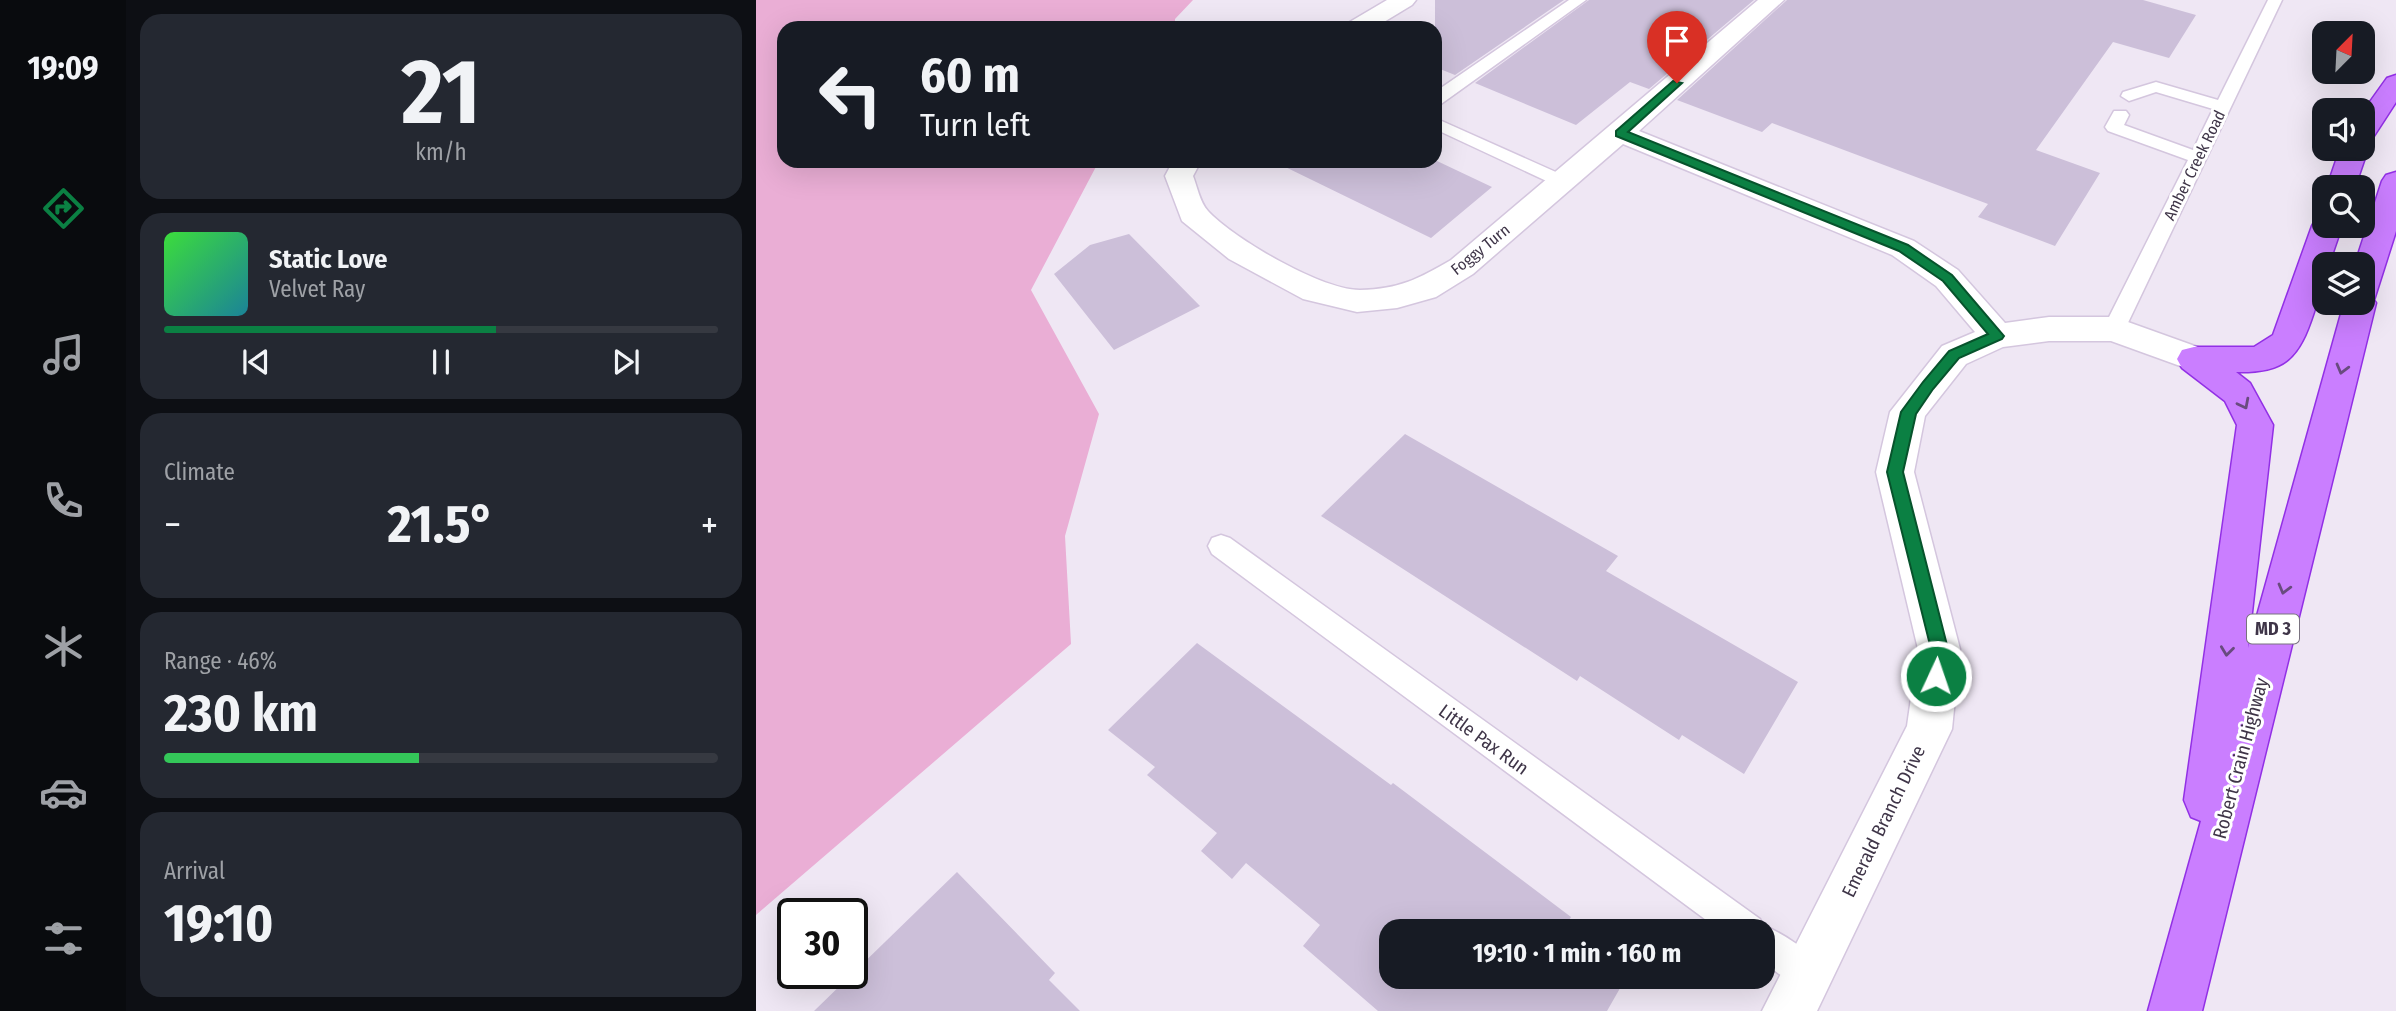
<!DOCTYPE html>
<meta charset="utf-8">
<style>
:root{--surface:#171b24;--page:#242831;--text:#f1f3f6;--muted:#9ea1a6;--line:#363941;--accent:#0b8043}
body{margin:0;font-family:"Fira Sans Condensed",sans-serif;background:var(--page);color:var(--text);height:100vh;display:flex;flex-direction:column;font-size:26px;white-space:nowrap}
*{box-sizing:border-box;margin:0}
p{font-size:23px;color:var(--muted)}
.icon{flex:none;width:38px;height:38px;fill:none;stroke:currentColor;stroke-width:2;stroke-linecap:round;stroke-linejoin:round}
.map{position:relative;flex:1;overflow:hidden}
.details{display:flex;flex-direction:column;gap:14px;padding:14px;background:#0d0f14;width:630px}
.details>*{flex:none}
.guide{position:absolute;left:21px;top:21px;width:665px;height:147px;border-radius:21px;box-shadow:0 7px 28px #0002;background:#171b24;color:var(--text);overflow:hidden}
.needle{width:46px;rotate:24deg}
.tools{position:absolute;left:1556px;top:21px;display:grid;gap:14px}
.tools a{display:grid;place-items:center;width:63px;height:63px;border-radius:14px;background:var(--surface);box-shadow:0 7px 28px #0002;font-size:35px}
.speed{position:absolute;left:21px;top:898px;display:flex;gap:14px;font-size:35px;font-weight:700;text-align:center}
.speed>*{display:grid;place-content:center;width:91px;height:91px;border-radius:50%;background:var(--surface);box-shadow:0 7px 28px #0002;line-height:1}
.speed .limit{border:4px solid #111;border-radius:10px;background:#fff;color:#111}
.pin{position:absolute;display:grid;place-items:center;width:60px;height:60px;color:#fff;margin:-72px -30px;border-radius:50% 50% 50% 0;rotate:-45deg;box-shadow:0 0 7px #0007}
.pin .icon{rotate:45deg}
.me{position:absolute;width:77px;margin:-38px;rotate:3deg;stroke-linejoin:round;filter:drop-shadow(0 0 5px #0008)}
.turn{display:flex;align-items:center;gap:24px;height:147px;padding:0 28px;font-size:32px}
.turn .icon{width:91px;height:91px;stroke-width:2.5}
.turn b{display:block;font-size:49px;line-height:60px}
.big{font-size:52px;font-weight:700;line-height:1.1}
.details .card{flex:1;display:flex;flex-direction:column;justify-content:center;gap:10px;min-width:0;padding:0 24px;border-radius:21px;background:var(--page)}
.details .dial{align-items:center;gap:0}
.dial b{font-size:91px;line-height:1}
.song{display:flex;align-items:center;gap:21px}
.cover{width:84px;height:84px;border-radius:10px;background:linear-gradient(135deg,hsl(120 70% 55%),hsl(190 70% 35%))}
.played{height:7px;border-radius:4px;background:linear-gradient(90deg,var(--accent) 60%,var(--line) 60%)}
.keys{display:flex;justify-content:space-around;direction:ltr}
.heat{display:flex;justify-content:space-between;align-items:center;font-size:38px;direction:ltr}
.charge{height:10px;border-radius:5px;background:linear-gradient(90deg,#34c759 46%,var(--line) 0)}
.trip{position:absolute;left:623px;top:919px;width:396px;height:70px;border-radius:21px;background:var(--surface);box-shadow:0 7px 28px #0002;font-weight:700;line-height:70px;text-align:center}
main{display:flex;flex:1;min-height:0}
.menu{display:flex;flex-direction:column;width:126px;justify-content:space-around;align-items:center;background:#090b0e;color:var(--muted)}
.menu .icon{width:49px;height:49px}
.menu .active{color:var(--accent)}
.menu b{font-size:32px;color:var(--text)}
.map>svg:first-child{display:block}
</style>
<main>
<nav class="menu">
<b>19:09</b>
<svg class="icon active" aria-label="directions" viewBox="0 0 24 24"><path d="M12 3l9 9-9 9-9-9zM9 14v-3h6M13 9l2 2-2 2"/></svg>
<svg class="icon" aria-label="music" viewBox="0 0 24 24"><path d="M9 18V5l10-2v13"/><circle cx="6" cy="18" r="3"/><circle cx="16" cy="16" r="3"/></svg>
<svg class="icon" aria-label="phone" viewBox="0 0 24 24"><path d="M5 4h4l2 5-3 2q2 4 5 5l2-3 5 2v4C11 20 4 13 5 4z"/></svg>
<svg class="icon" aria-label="climate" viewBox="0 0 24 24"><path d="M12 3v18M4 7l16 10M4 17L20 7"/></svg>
<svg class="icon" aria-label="car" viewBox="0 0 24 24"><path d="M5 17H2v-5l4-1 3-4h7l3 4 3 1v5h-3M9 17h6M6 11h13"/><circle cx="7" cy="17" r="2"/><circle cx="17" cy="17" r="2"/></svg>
<svg class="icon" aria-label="filters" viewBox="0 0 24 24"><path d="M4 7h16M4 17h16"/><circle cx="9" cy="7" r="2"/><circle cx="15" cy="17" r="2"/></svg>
</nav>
<section class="details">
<div class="card dial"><b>21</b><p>km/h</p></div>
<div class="card">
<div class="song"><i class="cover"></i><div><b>Static Love</b><p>Velvet Ray</p></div></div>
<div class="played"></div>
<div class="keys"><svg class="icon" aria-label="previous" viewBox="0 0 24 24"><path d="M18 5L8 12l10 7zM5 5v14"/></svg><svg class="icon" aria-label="pause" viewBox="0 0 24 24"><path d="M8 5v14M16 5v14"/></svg><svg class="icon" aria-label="next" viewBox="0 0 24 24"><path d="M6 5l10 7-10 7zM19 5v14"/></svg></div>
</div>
<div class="card"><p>Climate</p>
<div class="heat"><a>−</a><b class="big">21.5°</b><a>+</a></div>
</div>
<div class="card"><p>Range · 46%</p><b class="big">230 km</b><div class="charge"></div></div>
<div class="card"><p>Arrival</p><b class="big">19:10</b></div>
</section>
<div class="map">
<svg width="1640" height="1011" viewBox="0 0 1640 1011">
<rect width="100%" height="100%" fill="#efe7f4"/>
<path fill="#eaaed5" d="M0,0H437L419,19V28H28V161H343L275,290L343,414L309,536L315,644L0,915Z"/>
<path fill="#ccbfd9" d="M679,0H808L699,75L679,67Z
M833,0H998L893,89L874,82L820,125L719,83Z
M1031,0H1387L1440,15L1413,58L1357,42L1280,150L1344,173L1299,246L1222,217L1232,204L1016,123L1006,132L921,100Z
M517,161H681L736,187L675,238Z
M373,234L444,306L358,350L298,274L334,245Z
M649,434L862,556L850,571L1042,682L988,774L926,735L923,740L824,676L821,681L565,516Z
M441,643L635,785L637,783L815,917L810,925L819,931H635V976H871L851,1011H622L547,946L564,925L490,863L476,879L445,851L461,833L391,775L399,767L352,730Z
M201,872L299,973L293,980L324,1011H58Z"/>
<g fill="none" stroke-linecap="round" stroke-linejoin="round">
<g stroke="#d4c6de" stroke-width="3">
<path id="service" d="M813,0H830L685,104L679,105V92Z
M1512,0H1526L1369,329L1365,334L1358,336L1351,334L1347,329L1432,160L1352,131L1349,127L1358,111H1370L1373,115L1368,125L1437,150L1457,109L1400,92L1373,101L1365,96L1367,92L1400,82L1462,100Z
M679,118L811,177L814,181L811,185H799L679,129Z
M465,535L474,538L1004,919L1006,925C1027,933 1059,953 1068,974L1063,986L1051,991L1039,986L1006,961V931H965L456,554L452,546L456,538Z"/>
</g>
<g stroke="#d4c6de" stroke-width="3">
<path id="minor" d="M631,0H660L656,5L618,28H589L592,23Z
M1002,0H1028L883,131L1158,241L1202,270L1249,323L1293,317H1358L1450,350L1455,359L1450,368L1438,371L1355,341H1293L1247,347L1210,364L1169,416L1158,472L1204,649L1196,729L1061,1011H1006L1151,726L1162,649L1120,472L1134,412L1186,346L1219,332L1180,286L1136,255L867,144L717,274L680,297L641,308L601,312L547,299L473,259L426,221L409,176L417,161H445L437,176C441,186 444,203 452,211C478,239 566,290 604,290C644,289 662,279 695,260Z"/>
</g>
<g stroke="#9230e5" stroke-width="3">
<path id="trunk" d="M1640,75V102L1616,139L1606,141V113L1631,78Z
M1606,143L1612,149L1599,187H1571L1584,149H1606Z
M1640,172V231L1618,300L1620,303L1446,1011H1392L1445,821L1435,817L1428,800L1481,425L1469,401L1426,368L1421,359L1426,350L1438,347H1498L1517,335L1556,226L1560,219L1568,217V226H1586L1573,264H1568C1568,282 1563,296 1558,312C1543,358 1530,373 1480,372L1494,383L1517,425L1492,648L1588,303H1606V264H1599L1626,181L1630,175Z"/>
</g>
<use href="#service" fill="#fff" fill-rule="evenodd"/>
<use href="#minor" fill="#fff" fill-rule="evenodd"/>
<use href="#trunk" fill="#ca7eff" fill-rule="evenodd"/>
</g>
<defs><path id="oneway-chevron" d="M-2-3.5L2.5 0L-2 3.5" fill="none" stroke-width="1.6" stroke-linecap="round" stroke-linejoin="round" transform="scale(1.75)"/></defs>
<g stroke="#694b7f">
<use href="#oneway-chevron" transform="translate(1586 369) rotate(105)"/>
<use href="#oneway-chevron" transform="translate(1488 404) rotate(63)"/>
<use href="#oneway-chevron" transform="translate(1528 589) rotate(105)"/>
<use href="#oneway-chevron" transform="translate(1471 651) rotate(97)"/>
</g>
<path fill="#0b8043" stroke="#07532c" stroke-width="2" d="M917,81L926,83L872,132L1152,245L1196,275L1248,336L1246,339L1203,358L1177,389L1160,414L1147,472L1192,649L1186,681L1180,684L1173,681L1171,676L1175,649L1131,472L1145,412L1167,382L1193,351L1232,334L1187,281L1143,251L860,136V131Z"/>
<g text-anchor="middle" stroke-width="6" stroke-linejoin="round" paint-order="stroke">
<g font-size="16" fill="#3f3548" stroke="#fff">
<text transform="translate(1438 165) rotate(-64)" y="6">Amber Creek Road</text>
<text transform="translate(724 249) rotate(-39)" y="6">Foggy Turn</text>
</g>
<rect fill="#fff" stroke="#79727f" stroke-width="2" x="1491" y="614.5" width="52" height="29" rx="5"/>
<g font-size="18" font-weight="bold" fill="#3f3548">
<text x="1517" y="635">MD 3</text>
</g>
<g font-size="19" fill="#3f3548" stroke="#fff">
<text transform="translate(728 739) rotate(36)" y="7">Little Pax Run</text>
<text transform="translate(1484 758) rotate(-75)" y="7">Robert Crain Highway</text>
<text transform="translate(1127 821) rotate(-64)" y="7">Emerald Branch Drive</text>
</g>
</g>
</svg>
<div class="tools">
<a><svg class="needle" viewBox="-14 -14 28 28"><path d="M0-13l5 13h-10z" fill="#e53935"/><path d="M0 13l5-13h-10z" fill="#9ea1a6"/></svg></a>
<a><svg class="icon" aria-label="sound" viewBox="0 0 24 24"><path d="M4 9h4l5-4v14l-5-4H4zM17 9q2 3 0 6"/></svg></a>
<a><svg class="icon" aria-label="search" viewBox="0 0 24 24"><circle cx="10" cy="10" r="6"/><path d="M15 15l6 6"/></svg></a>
<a><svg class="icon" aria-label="layers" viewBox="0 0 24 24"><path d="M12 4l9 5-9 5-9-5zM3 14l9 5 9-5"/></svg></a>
</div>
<div class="speed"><div class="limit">30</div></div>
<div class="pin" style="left:921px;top:83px;background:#d93025"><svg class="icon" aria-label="arrive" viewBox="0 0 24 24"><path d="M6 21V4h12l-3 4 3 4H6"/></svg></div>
<svg class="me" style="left:1180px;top:676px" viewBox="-20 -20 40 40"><circle r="17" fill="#0b8043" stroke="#fff" stroke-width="3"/><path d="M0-11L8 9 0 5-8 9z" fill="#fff"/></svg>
<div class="trip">19:10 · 1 min · 160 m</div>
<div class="guide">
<div class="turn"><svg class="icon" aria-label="left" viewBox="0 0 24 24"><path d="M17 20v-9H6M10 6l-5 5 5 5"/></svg><div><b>60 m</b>Turn left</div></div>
</div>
</div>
</main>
